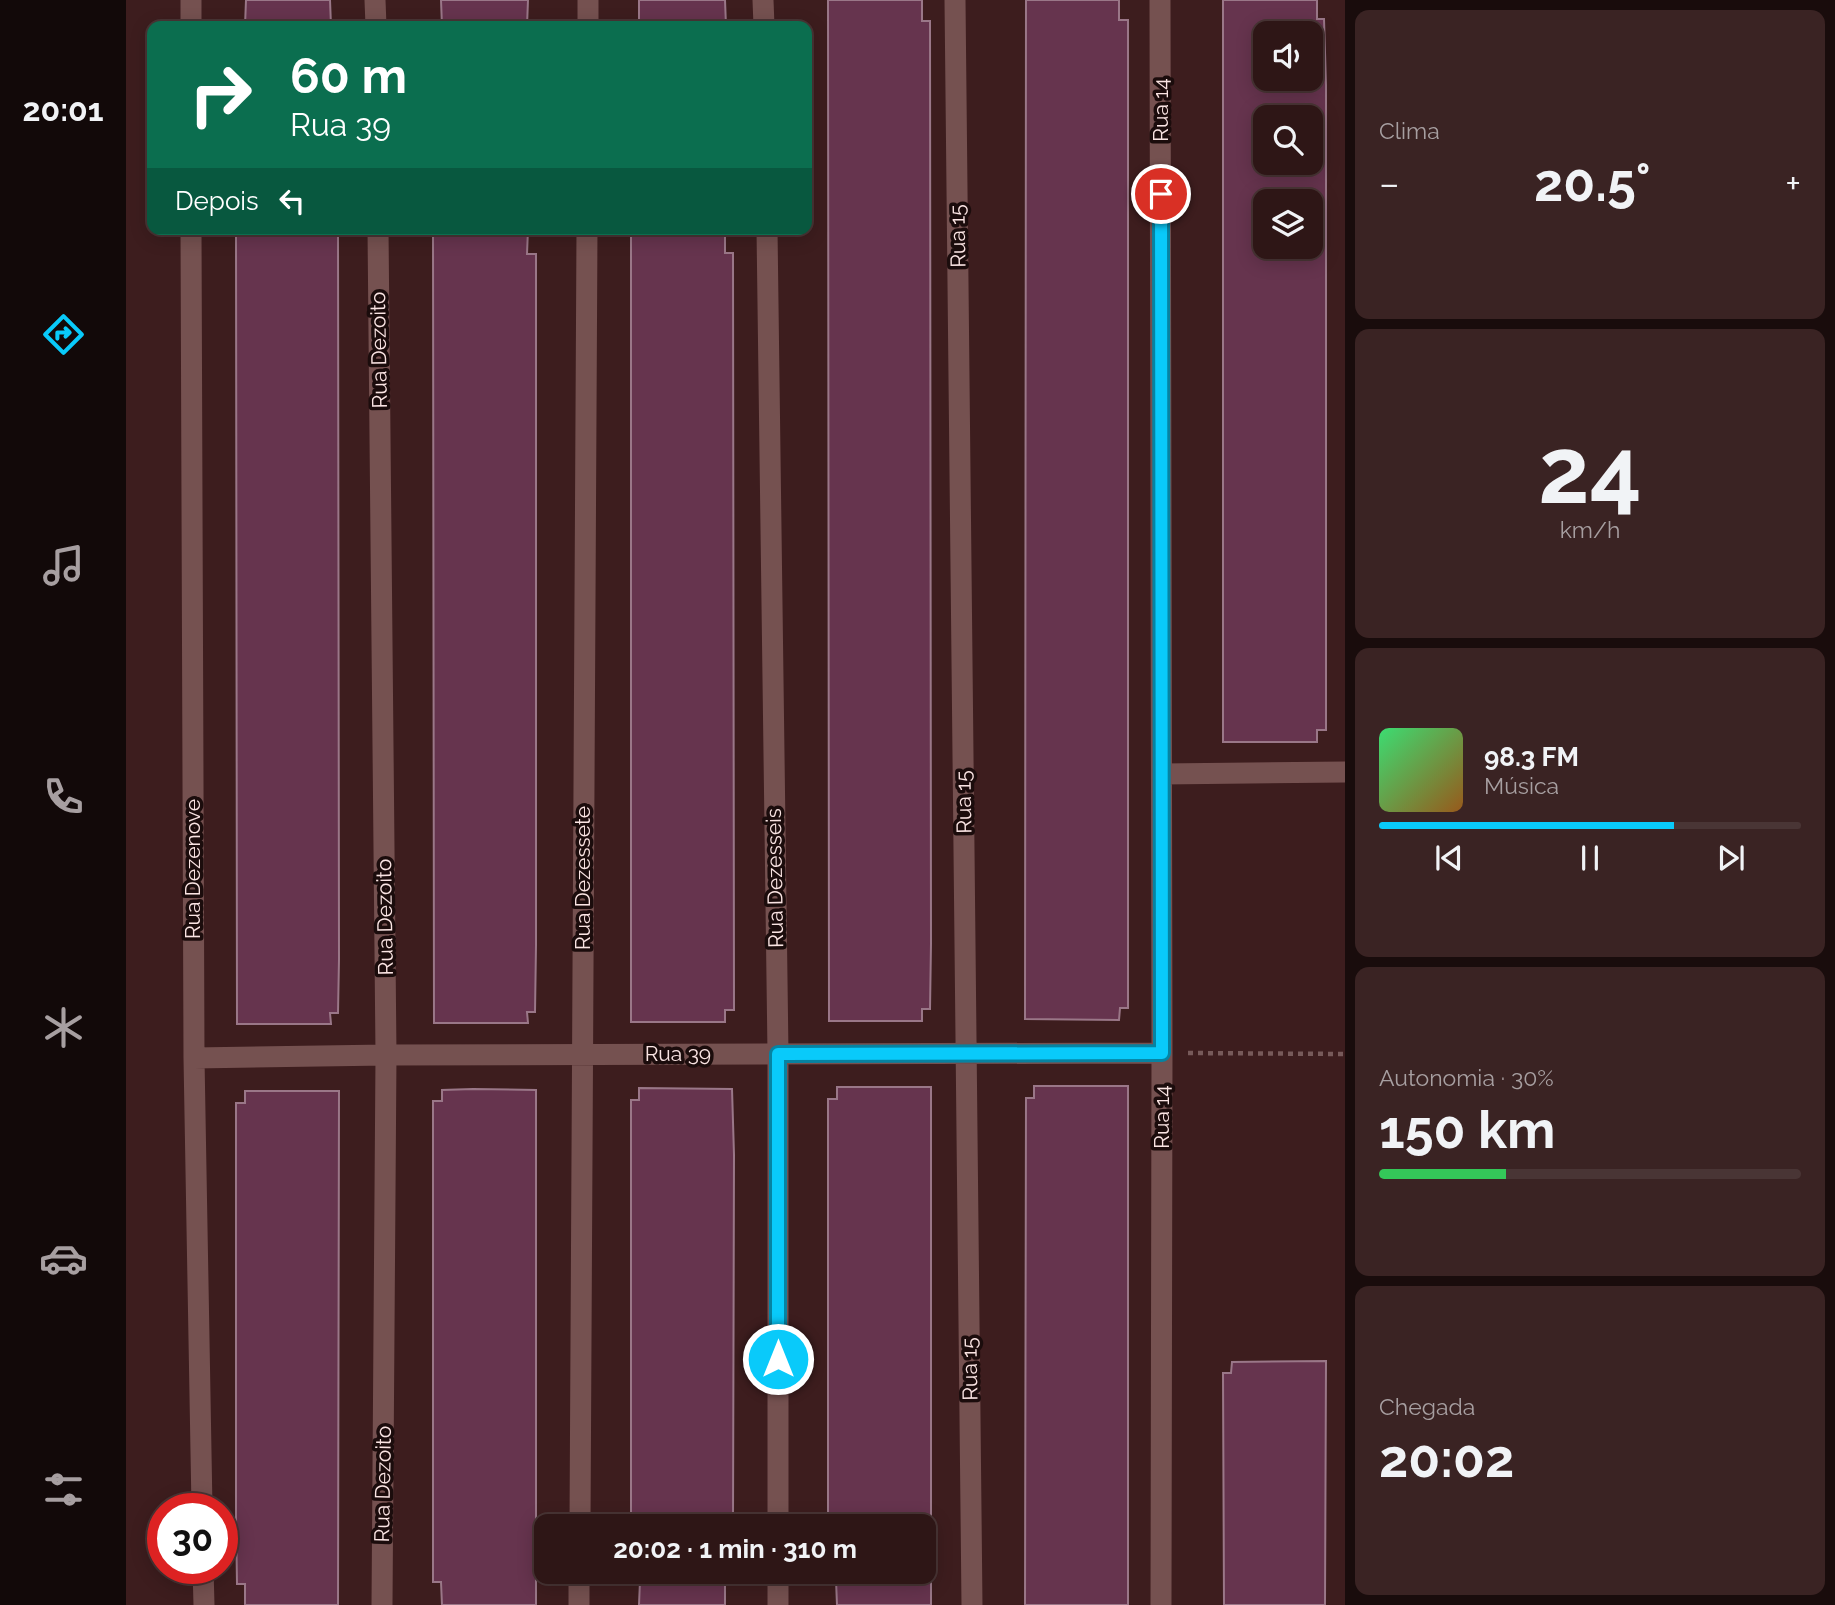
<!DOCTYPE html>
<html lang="pt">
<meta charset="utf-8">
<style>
:root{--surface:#2e1616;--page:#3a2323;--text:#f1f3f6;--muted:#a79fa1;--line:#493535;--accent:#09cafa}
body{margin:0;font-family:Raleway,sans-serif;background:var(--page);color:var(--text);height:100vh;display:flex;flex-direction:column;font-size:26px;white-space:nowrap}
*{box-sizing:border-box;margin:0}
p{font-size:23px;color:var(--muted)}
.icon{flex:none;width:38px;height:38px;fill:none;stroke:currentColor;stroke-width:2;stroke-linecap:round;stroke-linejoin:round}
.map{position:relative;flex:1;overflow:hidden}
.side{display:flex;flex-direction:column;gap:10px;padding:10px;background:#190c0c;width:490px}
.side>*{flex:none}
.guide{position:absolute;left:21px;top:21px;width:665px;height:214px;border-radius:14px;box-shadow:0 4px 18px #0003,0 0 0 2px var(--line);background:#0b6e4f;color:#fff;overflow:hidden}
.buttons{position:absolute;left:1127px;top:21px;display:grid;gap:14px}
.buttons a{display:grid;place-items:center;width:70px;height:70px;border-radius:14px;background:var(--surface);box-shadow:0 4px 18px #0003,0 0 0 2px var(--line);font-size:35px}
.speed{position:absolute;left:21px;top:1493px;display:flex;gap:14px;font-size:35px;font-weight:700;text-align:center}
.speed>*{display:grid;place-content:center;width:91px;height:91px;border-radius:50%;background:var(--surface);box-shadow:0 4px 18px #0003,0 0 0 2px var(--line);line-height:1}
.speed .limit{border:10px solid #d22;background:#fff;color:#111}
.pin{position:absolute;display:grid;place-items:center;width:60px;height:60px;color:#fff;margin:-30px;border:4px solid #fff;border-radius:50%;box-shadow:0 2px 7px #0007}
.me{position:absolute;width:77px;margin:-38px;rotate:0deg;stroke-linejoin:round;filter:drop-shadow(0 0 5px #0008)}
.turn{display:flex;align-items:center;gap:24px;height:147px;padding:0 28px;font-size:32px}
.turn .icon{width:91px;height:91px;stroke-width:2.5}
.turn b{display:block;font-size:49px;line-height:60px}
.then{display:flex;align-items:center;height:66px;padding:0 28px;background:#0003;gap:14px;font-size:26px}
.big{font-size:52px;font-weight:700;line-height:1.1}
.side .tile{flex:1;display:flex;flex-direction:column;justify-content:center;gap:10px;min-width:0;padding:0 24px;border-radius:14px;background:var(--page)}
.side .dial{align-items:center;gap:0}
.dial b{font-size:91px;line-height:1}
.song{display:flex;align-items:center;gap:21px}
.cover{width:84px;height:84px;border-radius:10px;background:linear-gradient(135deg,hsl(140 70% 55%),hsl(30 70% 35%))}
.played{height:7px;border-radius:4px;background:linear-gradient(90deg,var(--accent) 70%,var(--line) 70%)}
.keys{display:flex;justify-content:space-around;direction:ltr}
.heat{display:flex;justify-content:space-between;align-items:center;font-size:38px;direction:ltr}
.charge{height:10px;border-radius:5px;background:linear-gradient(90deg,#34c759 30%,var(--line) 0)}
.trip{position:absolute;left:408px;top:1514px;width:402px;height:70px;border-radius:14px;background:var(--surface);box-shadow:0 4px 18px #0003,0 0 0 2px var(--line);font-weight:700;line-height:70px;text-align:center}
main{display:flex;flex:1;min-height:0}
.menu{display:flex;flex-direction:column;width:126px;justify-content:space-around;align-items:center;background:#120909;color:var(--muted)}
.menu .icon{width:49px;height:49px}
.menu .selected{color:var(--accent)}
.menu b{font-size:32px;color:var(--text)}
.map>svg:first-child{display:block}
</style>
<main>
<nav class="menu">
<b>20:01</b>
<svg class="icon selected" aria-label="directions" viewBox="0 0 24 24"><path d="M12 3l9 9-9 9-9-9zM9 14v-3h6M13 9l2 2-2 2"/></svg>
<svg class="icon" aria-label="music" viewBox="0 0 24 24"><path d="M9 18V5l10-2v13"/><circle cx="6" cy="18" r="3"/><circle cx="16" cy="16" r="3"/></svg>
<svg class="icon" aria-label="phone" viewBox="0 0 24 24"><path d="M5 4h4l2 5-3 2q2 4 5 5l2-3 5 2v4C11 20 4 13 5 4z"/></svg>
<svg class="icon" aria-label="climate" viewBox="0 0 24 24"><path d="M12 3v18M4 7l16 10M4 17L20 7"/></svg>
<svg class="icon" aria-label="car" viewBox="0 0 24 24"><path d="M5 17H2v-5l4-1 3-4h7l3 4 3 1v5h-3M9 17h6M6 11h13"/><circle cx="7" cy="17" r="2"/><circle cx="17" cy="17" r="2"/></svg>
<svg class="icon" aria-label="filters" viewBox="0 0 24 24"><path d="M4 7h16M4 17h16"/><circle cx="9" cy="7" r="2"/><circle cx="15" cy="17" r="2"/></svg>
</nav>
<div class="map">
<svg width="1219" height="1605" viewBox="0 0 1219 1605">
<rect width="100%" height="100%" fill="#3d1d1e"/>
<path fill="#66344e" stroke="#9a7788" stroke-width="2" fill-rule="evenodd" d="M120,0H204L205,26H119Z
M315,0H402L401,26H316Z
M513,0H599L600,26H513Z
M702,0H796V21H804L805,943L804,1009H796V1021H703Z
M900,0H993V20H1002V1008H994L993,1020L899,1019Z
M1097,0H1191V19H1198L1200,85V730H1191V742H1097ZM1139,33H1185V79H1139ZM1139,117H1185V163H1139ZM1139,201H1185V247H1139Z
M110,229H212L213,959L212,1013H204L205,1024H111Z
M307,229H402L401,254H410V945L409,1012H401L402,1023H308Z
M505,229H599V253H607L608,1010H599V1022H505Z
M908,1086H1002V1605H899L900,1098H908Z
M711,1087H805V1605H711L710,1580H702V1572H798V1526H702V1099H711Z
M513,1088L606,1089L608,1155L607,1524H599V1526H505V1100H513Z
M347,1089L410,1090V1605H316L315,1582H307V1101H316V1090Z
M119,1091H213L212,1605H119V1584H111L110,1517V1103H119Z
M1200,1361L1199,1605H1098L1097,1373H1105L1106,1362Z
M505,1572H599V1605H513L514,1581H505Z"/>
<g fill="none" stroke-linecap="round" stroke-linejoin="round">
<path stroke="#775a5a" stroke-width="4.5" stroke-dasharray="5 5" stroke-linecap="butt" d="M1062,1053L1219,1054"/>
<path stroke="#755150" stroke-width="21" d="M65,0V26
M249,0L250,26
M637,0L638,26
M829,0L846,1605
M1034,0L1036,1053L1035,1605
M462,26V0
M65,229L68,1058L76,1508
M252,229L260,1055L256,1605
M641,229L652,1054V1526
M1036,774L1219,772
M68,1058L260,1055L1036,1053
M454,1526L461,229
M77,1568L78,1605
M652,1572V1605
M453,1605V1572"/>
</g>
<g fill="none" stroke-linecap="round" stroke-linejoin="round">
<g stroke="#0683a2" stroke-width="18">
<path id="route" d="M652,1359V1054L1036,1053L1035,194"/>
</g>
<use href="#route" stroke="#09cafa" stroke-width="12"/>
</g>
<g text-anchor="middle" stroke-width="7" stroke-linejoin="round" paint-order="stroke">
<g font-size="21" fill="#fae4e3" stroke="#1b0c0c">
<text transform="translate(1035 110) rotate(-90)" y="7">Rua 14</text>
<text transform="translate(832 236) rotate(-91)" y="7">Rua 15</text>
<text transform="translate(253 350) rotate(-91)" y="7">Rua Dezoito</text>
<text transform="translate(838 802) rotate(-91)" y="7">Rua 15</text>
<text transform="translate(67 869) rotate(-90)" y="7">Rua Dezenove</text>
<text transform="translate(457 878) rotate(-90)" y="7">Rua Dezessete</text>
<text transform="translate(649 878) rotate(-91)" y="7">Rua Dezesseis</text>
<text transform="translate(259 917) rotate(-91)" y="7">Rua Dezoito</text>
<text x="552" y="1061">Rua 39</text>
<text transform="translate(1036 1117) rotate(-90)" y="7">Rua 14</text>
<text transform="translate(844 1369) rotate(-91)" y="7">Rua 15</text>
<text transform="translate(257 1484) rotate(-89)" y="7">Rua Dezoito</text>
</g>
</g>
</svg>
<div class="buttons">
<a><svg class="icon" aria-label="sound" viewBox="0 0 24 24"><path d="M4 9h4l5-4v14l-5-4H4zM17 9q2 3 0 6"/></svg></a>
<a><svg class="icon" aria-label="search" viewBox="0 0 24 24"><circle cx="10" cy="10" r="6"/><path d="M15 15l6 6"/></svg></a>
<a><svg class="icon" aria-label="layers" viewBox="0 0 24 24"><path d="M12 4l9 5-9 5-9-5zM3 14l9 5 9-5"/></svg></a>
</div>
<div class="speed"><div class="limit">30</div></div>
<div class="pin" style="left:1035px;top:194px;background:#d93025"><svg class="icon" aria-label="arrive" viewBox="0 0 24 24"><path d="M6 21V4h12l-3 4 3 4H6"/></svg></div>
<svg class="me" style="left:652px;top:1359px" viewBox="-20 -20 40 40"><circle r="17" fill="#09cafa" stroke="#fff" stroke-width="3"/><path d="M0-11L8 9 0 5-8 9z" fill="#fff"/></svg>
<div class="trip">20:02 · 1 min · 310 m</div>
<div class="guide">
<div class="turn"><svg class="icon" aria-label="right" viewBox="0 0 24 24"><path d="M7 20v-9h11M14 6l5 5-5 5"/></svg><div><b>60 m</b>Rua 39</div></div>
<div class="then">Depois<svg class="icon" aria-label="left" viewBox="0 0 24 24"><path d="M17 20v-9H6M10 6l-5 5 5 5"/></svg></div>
</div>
</div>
<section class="side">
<div class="tile"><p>Clima</p>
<div class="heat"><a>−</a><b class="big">20.5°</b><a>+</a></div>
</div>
<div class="tile dial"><b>24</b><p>km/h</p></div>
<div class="tile">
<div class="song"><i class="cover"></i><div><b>98.3 FM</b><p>Música</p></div></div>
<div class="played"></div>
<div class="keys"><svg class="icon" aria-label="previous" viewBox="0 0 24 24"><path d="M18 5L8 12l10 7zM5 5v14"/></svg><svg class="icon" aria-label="pause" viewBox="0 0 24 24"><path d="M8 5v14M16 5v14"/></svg><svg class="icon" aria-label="next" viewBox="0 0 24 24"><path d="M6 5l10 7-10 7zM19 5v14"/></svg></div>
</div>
<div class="tile"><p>Autonomia · 30%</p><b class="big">150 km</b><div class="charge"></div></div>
<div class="tile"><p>Chegada</p><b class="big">20:02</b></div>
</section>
</main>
